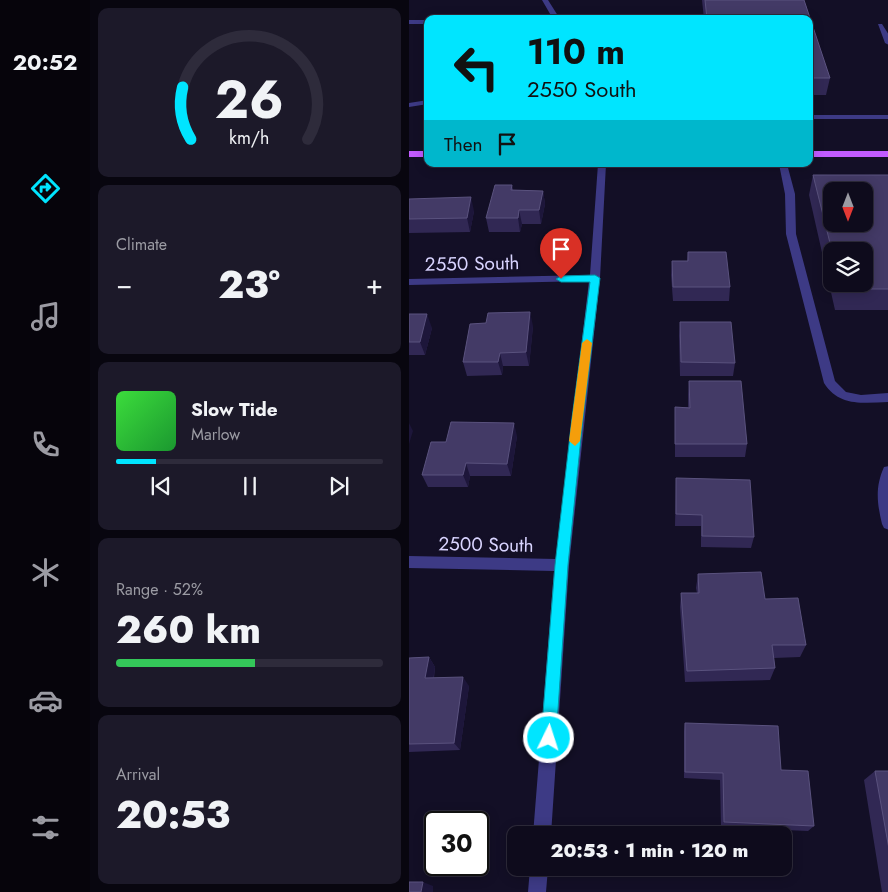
<!DOCTYPE html>
<meta charset="utf-8">
<style>
:root{--surface:#0e0b1c;--page:#1c1929;--text:#f1f3f6;--muted:#9b9ba3;--line:#2e2b3b;--accent:#00e5ff}
body{margin:0;font-family:Jost,sans-serif;background:var(--page);color:var(--text);height:100vh;display:flex;flex-direction:column;font-size:19px;white-space:nowrap}
*{box-sizing:border-box;margin:0}
p{font-size:16px;color:var(--muted)}
.icon{flex:none;width:28px;height:28px;fill:none;stroke:currentColor;stroke-width:2;stroke-linecap:round;stroke-linejoin:round}
.map{position:relative;flex:1;overflow:hidden}
.drawer{display:flex;flex-direction:column;gap:8px;padding:8px;background:#08060f;width:319px}
.drawer>*{flex:none}
.hud{position:absolute;left:15px;top:15px;width:389px;height:152px;border-radius:10px;box-shadow:0 2px 12px #0003,0 0 0 1px var(--line);background:#00e5ff;color:#111;overflow:hidden}
.needle{width:32px;rotate:180deg}
.tools{position:absolute;left:414px;top:182px;display:grid;gap:10px}
.tools a{display:grid;place-items:center;width:50px;height:50px;border-radius:10px;background:var(--surface);box-shadow:0 2px 12px #0003,0 0 0 1px var(--line);font-size:25px}
.speed{position:absolute;left:15px;top:811px;display:flex;gap:10px;font-size:25px;font-weight:700;text-align:center}
.speed>*{display:grid;place-content:center;width:65px;height:65px;border-radius:50%;background:var(--surface);box-shadow:0 2px 12px #0003,0 0 0 1px var(--line);line-height:1}
.speed .limit{border:2px solid #111;border-radius:8px;background:#fff;color:#111}
.pin{position:absolute;display:grid;place-items:center;width:42px;height:42px;color:#fff;margin:-51px -21px;border-radius:50% 50% 50% 0;rotate:-45deg;box-shadow:0 0 5px #0007}
.pin .icon{rotate:45deg}
.me{position:absolute;width:55px;margin:-28px;rotate:4deg;stroke-linejoin:round;filter:drop-shadow(0 0 4px #0008)}
.turn{display:flex;align-items:center;gap:18px;height:105px;padding:0 20px;font-size:22px}
.turn .icon{width:65px;height:65px;stroke-width:2.5}
.turn b{display:block;font-size:35px;line-height:42px}
.then{display:flex;align-items:center;height:48px;padding:0 20px;background:#0003;gap:10px;font-size:19px}
.big{font-size:38px;font-weight:800;line-height:1.1}
.drawer .tile{flex:1;display:flex;flex-direction:column;justify-content:center;gap:8px;min-width:0;padding:0 18px;border-radius:10px;background:var(--page)}
.drawer .dial{align-items:center;gap:0}
.dial svg{height:130px;overflow:visible;fill:none;stroke:var(--line);stroke-width:7;stroke-linecap:round;text-anchor:middle}
.dial text{fill:var(--text);stroke:none}
.song{display:flex;align-items:center;gap:15px}
.cover{width:60px;height:60px;border-radius:8px;background:linear-gradient(135deg,hsl(120 70% 55%),hsl(130 70% 35%))}
.played{height:5px;border-radius:2px;background:linear-gradient(90deg,var(--accent) 15%,var(--line) 15%)}
.keys{display:flex;justify-content:space-around;direction:ltr}
.heat{display:flex;justify-content:space-between;align-items:center;font-size:28px;direction:ltr}
.charge{height:8px;border-radius:4px;background:linear-gradient(90deg,#34c759 52%,var(--line) 0)}
.trip{position:absolute;left:98px;top:826px;width:285px;height:50px;border-radius:10px;background:var(--surface);box-shadow:0 2px 12px #0003,0 0 0 1px var(--line);font-weight:800;line-height:50px;text-align:center}
main{display:flex;flex:1;min-height:0}
.tab-bar{display:flex;flex-direction:column;width:90px;justify-content:space-around;align-items:center;background:#06040b;color:var(--muted)}
.tab-bar .icon{width:35px;height:35px}
.tab-bar .active{color:var(--accent)}
.tab-bar b{font-size:22px;color:var(--text)}
.map>svg:first-child{display:block}
</style>
<main>
<nav class="tab-bar">
<b>20:52</b>
<svg class="icon active" aria-label="directions" viewBox="0 0 24 24"><path d="M12 3l9 9-9 9-9-9zM9 14v-3h6M13 9l2 2-2 2"/></svg>
<svg class="icon" aria-label="music" viewBox="0 0 24 24"><path d="M9 18V5l10-2v13"/><circle cx="6" cy="18" r="3"/><circle cx="16" cy="16" r="3"/></svg>
<svg class="icon" aria-label="phone" viewBox="0 0 24 24"><path d="M5 4h4l2 5-3 2q2 4 5 5l2-3 5 2v4C11 20 4 13 5 4z"/></svg>
<svg class="icon" aria-label="climate" viewBox="0 0 24 24"><path d="M12 3v18M4 7l16 10M4 17L20 7"/></svg>
<svg class="icon" aria-label="car" viewBox="0 0 24 24"><path d="M5 17H2v-5l4-1 3-4h7l3 4 3 1v5h-3M9 17h6M6 11h13"/><circle cx="7" cy="17" r="2"/><circle cx="17" cy="17" r="2"/></svg>
<svg class="icon" aria-label="filters" viewBox="0 0 24 24"><path d="M4 7h16M4 17h16"/><circle cx="9" cy="7" r="2"/><circle cx="15" cy="17" r="2"/></svg>
</nav>
<section class="drawer">
<div class="tile dial"><svg viewBox="0 0 100 80">
<path d="M14 69A42 42 0 1 1 86 69"/>
<path d="M14 69A42 42 0 0 1 9 37" stroke="#00e5ff"/>
<text x="50" y="56" font-size="32" font-weight="700">26</text>
<text x="50" y="72" font-size="11">km/h</text>
</svg></div>
<div class="tile"><p>Climate</p>
<div class="heat"><a>−</a><b class="big">23°</b><a>+</a></div>
</div>
<div class="tile">
<div class="song"><i class="cover"></i><div><b>Slow Tide</b><p>Marlow</p></div></div>
<div class="played"></div>
<div class="keys"><svg class="icon" aria-label="previous" viewBox="0 0 24 24"><path d="M18 5L8 12l10 7zM5 5v14"/></svg><svg class="icon" aria-label="pause" viewBox="0 0 24 24"><path d="M8 5v14M16 5v14"/></svg><svg class="icon" aria-label="next" viewBox="0 0 24 24"><path d="M6 5l10 7-10 7zM19 5v14"/></svg></div>
</div>
<div class="tile"><p>Range · 52%</p><b class="big">260 km</b><div class="charge"></div></div>
<div class="tile"><p>Arrival</p><b class="big">20:53</b></div>
</section>
<div class="map">
<svg width="480" height="892" viewBox="0 0 480 892">
<rect width="100%" height="100%" fill="#130f26"/>
<g fill="none" stroke-linecap="round" stroke-linejoin="round">
<path fill="#3d3a85" fill-rule="evenodd" d="M133,0H139L151,19H144Z
M0,20H19V24H0Z
M469,24H473L480,35V45L476,43Z
M19,100V104L0,107V103Z
M400,115H480V119H400Z
M189,164H197L191,278L160,565L142,835H124L145,571L0,568V556L147,559L180,281L0,285V279L181,275Z
M370,164H378L386,194L387,234L426,381L437,392L452,395L480,393V402C455,403 430,407 415,383L377,234L376,194Z
M480,466V530L475,528L473,524C468,503 466,487 475,467Z
M121,868H139L137,892H119Z"/>
<path fill="#c25bff" fill-rule="evenodd" d="M0,151H19V157H0Z
M400,151H480V157H400Z"/>
</g>
<path fill="#312854" fill-rule="evenodd" d="M293,0H395L421,78L417,95H400V19H295Z
M404,175H480V310H426L400,195ZM422,251L455,284H422Z
M103,185L104,190L134,191L136,204L132,224H113L111,232H80L77,218Z
M0,199L65,211L61,232L0,233Z
M279,252L321,287L320,301H264L262,275L263,261H278Z
M0,314L23,328L16,355H0Z
M271,322L326,363L324,376H271L270,336Z
M124,326L120,366H94L93,375L58,376L54,362Z
M280,381L338,444L336,457H266V407H279V394Z
M108,436L102,476H61L59,487H19L13,475L37,442Z
M267,478L345,537L342,548L292,547V526H266Z
M289,574L356,599L397,645L391,657L365,658L366,668L361,680L276,682L271,607L272,593H288L287,588Z
M20,657L26,667L25,678L60,686L51,750L0,752V658Z
M276,723L372,770L405,826L399,831L312,827L311,780L275,778V731Z
M466,771H480V892H473L455,780Z"/>
<path fill="#1d163a" d="M134,191L136,204L132,224L130,210Z
M62,197L65,211L61,232L58,218Z
M110,210L113,224L111,232L109,218Z
M121,312L124,326L120,366L117,352Z
M18,314L23,328L16,355L11,342Z
M91,353L94,366L93,375L89,362Z
M0,423L4,431L0,444Z
M105,423L108,436L102,476L98,464Z
M57,463L61,476L59,487L54,475Z
M20,657L26,667L23,687L16,678Z
M54,677L60,686L51,750L45,743Z
M14,882L24,886V892H12Z"/>
<path fill="#433a66" stroke="#5a527e" fill-rule="evenodd" d="M296,0H395L421,78H400V19H298Z
M404,175H480V289H432L431,284H455V251H423ZM422,191H455V224H422Z
M86,185H103L102,190L134,191L130,210H110L109,218H77Z
M62,197L58,218L0,219V199Z
M279,252H317L321,287H264L263,261H279Z
M121,312L117,352L91,353L89,362H54L61,324L77,323L79,313Z
M0,314H18L11,342H0Z
M271,322H322L326,363L272,362Z
M280,381H332L338,444H266V407L281,408Z
M42,422L105,423L98,464L57,463L54,475H13L22,442H37Z
M267,478L341,480L345,537L293,536V515L267,514Z
M352,572L356,599L389,598L397,645H363L366,668L278,671L272,593H290L289,574Z
M20,657L16,678L54,677L45,743L0,744V658Z
M276,723L369,726L372,770L399,771L405,826L315,822L314,773L276,772Z
M466,771H480V849Z
M0,882H14L12,892H0Z"/>
<path fill="#00e5ff" stroke="#0095a6" d="M186,275L191,278L174,418L159,565L147,738L145,744L140,746L134,744L132,738L146,565L163,418L181,282H152L147,279L152,276Z"/>
<path fill="#f59e0b" d="M178,339L183,343L171,441L166,446L160,441L173,343Z"/>
<g text-anchor="middle" stroke-width="5" stroke-linejoin="round" paint-order="stroke">
<g font-size="19" fill="#d9d4ff" stroke="#130f26">
<text transform="translate(63 263) rotate(-1)" y="7">2550 South</text>
<text transform="translate(77 544) rotate(1)" y="7">2500 South</text>
</g>
</g>
</svg>
<div class="tools">
<a><svg class="needle" viewBox="-14 -14 28 28"><path d="M0-13l5 13h-10z" fill="#e53935"/><path d="M0 13l5-13h-10z" fill="#9b9ba3"/></svg></a>
<a><svg class="icon" aria-label="layers" viewBox="0 0 24 24"><path d="M12 4l9 5-9 5-9-5zM3 14l9 5 9-5"/></svg></a>
</div>
<div class="speed"><div class="limit">30</div></div>
<div class="pin" style="left:152px;top:279px;background:#d93025"><svg class="icon" aria-label="arrive" viewBox="0 0 24 24"><path d="M6 21V4h12l-3 4 3 4H6"/></svg></div>
<svg class="me" style="left:140px;top:738px" viewBox="-20 -20 40 40"><circle r="17" fill="#00e5ff" stroke="#fff" stroke-width="3"/><path d="M0-11L8 9 0 5-8 9z" fill="#fff"/></svg>
<div class="trip">20:53 · 1 min · 120 m</div>
<div class="hud">
<div class="turn"><svg class="icon" aria-label="left" viewBox="0 0 24 24"><path d="M17 20v-9H6M10 6l-5 5 5 5"/></svg><div><b>110 m</b>2550 South</div></div>
<div class="then">Then<svg class="icon" aria-label="arrive" viewBox="0 0 24 24"><path d="M6 21V4h12l-3 4 3 4H6"/></svg></div>
</div>
</div>
</main>
